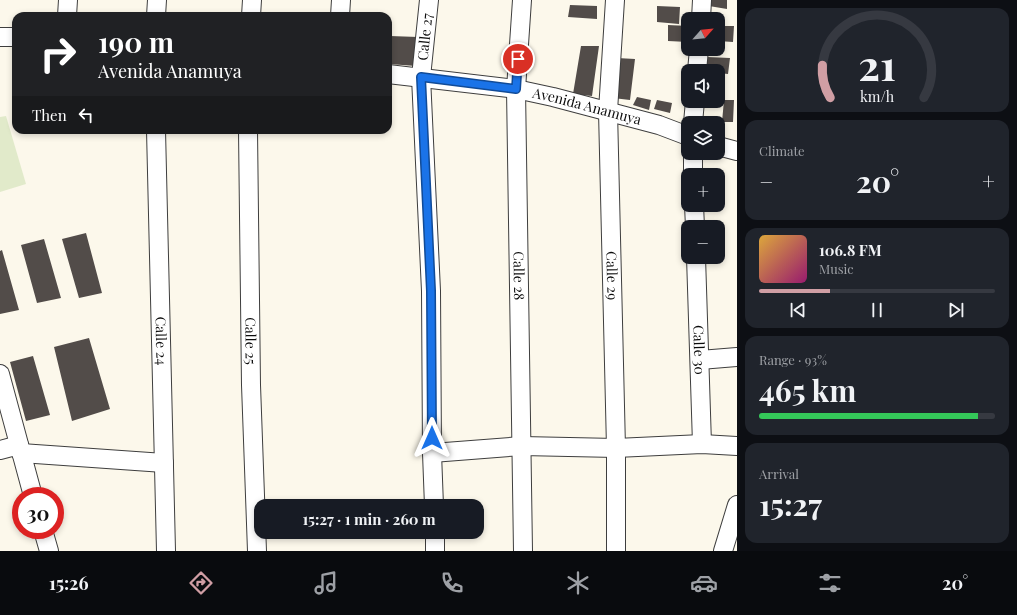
<!DOCTYPE html>
<meta charset="utf-8">
<style>
:root{--surface:#171b24;--page:#20242c;--text:#f1f3f6;--muted:#9ea1a6;--line:#363941;--accent:#d09ea4}
body{margin:0;font-family:"Playfair Display",serif;background:var(--page);color:var(--text);height:100vh;display:flex;flex-direction:column;font-size:15px;white-space:nowrap}
*{box-sizing:border-box;margin:0}
p{font-size:13px;color:var(--muted)}
.icon{flex:none;width:22px;height:22px;fill:none;stroke:currentColor;stroke-width:2;stroke-linecap:round;stroke-linejoin:round}
.map{position:relative;flex:1;overflow:hidden}
.details{display:flex;flex-direction:column;gap:8px;padding:8px;background:#0d0f14;width:280px}
.details>*{flex:none}
.hud{position:absolute;left:12px;top:12px;width:380px;height:122px;border-radius:12px;box-shadow:0 2px 6px #0003;background:#202124;color:#fff;overflow:hidden}
.needle{width:26px;rotate:63deg}
.controls{position:absolute;left:681px;top:12px;display:grid;gap:8px}
.controls a{display:grid;place-items:center;width:44px;height:44px;border-radius:8px;background:var(--surface);box-shadow:0 2px 6px #0003;font-size:20px}
.speed{position:absolute;left:12px;top:487px;display:flex;gap:8px;font-size:20px;font-weight:700;text-align:center}
.speed>*{display:grid;place-content:center;width:52px;height:52px;border-radius:50%;background:var(--surface);box-shadow:0 2px 6px #0003;line-height:1}
.speed .limit{border:6px solid #d22;background:#fff;color:#111}
.pin{position:absolute;display:grid;place-items:center;width:34px;height:34px;color:#fff;margin:-17px;border:2px solid #fff;border-radius:50%;box-shadow:0 1px 4px #0007}
.me{position:absolute;width:44px;margin:-22px;rotate:0deg;stroke-linejoin:round;filter:drop-shadow(0 0 3px #0008)}
.turn{display:flex;align-items:center;gap:14px;height:84px;padding:0 20px;font-size:18px}
.turn .icon{width:52px;height:52px;stroke-width:2.5}
.turn b{display:block;font-size:28px;line-height:34px}
.then{display:flex;align-items:center;height:38px;padding:0 20px;background:#0003;gap:8px;font-size:15px}
.big{font-size:30px;font-weight:700;line-height:1.1}
.details .card{flex:1;display:flex;flex-direction:column;justify-content:center;gap:6px;min-width:0;padding:0 14px;border-radius:12px;background:var(--page)}
.details .dial{align-items:center;gap:0}
.dial svg{height:104px;overflow:visible;fill:none;stroke:var(--line);stroke-width:7;stroke-linecap:round;text-anchor:middle}
.dial text{fill:var(--text);stroke:none}
.song{display:flex;align-items:center;gap:12px}
.cover{width:48px;height:48px;border-radius:6px;background:linear-gradient(135deg,hsl(40 70% 55%),hsl(320 70% 35%))}
.played{height:4px;border-radius:2px;background:linear-gradient(90deg,var(--accent) 30%,var(--line) 30%)}
.keys{display:flex;justify-content:space-around;direction:ltr}
.heat{display:flex;justify-content:space-between;align-items:center;font-size:22px;direction:ltr}
.charge{height:6px;border-radius:3px;background:linear-gradient(90deg,#34c759 93%,var(--line) 0)}
.trip{position:absolute;left:254px;top:499px;width:230px;height:40px;border-radius:12px;background:var(--surface);box-shadow:0 2px 6px #0003;font-weight:700;line-height:40px;text-align:center}
.tab-bar{display:flex;height:64px;justify-content:space-around;align-items:center;background:#090b0e;color:var(--muted)}
.tab-bar .icon{width:28px;height:28px}
.tab-bar .selected{color:var(--accent)}
.tab-bar b{font-size:18px;color:var(--text)}
main{display:flex;flex:1;min-height:0}
.map>svg:first-child{display:block}
</style>
<main>
<div class="map">
<svg width="737" height="551" viewBox="0 0 737 551">
<rect width="100%" height="100%" fill="#fcf8eb"/>
<path fill="#e1eaca" d="M6,116L26,184L0,192V117Z"/>
<path fill="#524c49" d="M709,0H727V9L709,6Z
M570,5L597,6V19L568,17Z
M657,6L680,7L679,24L657,22Z
M668,25L688,26V42L668,41Z
M718,26H734L733,42L718,41Z
M390,36L418,37L416,66L389,64Z
M581,46H599L592,96L573,94Z
M707,57L730,58L728,74L718,73V71H707Z
M617,58L635,59L630,100L613,98Z
M637,97L651,100L649,110L633,105Z
M657,100L672,103L670,113L654,109Z
M724,100H734L733,122H722Z
M86,233L102,293L79,298L62,239Z
M44,239L61,298L37,303L21,245Z
M2,250L19,310L0,314V251Z
M89,338L110,409L72,421L54,347Z
M33,356L50,415L26,421L10,362Z"/>
<g fill="none" stroke-linecap="round" stroke-linejoin="round">
<g stroke="#3e3e3e" stroke-width="20">
<g id="minor">
<path d="M429,0L421,77L431,291L432,453L434,506"/>
<path id="s1" d="M522,0L516,89L523,551"/>
<path id="s2" d="M615,0L608,111L616,448V551"/>
<path d="M67,16L68,0"/>
<path d="M156,16L157,0"/>
<path d="M251,16L252,0"/>
<path d="M340,16L341,0"/>
<path d="M701,19L702,0"/>
<path d="M0,37H16"/>
<path d="M697,71L699,49"/>
<path id="s3" d="M388,74L516,89L553,97L659,125L688,136"/>
<path d="M693,123L695,101"/>
<path id="s4" d="M156,130L166,551"/>
<path id="s5" d="M248,130L251,385L257,551"/>
<path d="M718,146L737,151"/>
<path d="M693,153V175"/>
<path d="M694,205L695,227"/>
<path id="s6" d="M696,257L702,444"/>
<path d="M700,360L737,357"/>
<path d="M0,374L33,496"/>
<path d="M0,450L19,445"/>
<path d="M21,453L164,463"/>
<path d="M432,453L522,446L616,448L702,444L737,446"/>
<path d="M43,530L49,551"/>
<path d="M435,532V551"/>
<path d="M723,551L737,505"/>
</g>
</g>
<use href="#minor" stroke="#fff" stroke-width="18"/>
</g>
<g fill="none" stroke-linecap="round" stroke-linejoin="round">
<g stroke="#114b97" stroke-width="10">
<path id="route" d="M432,438L431,291L421,77L516,89L518,59"/>
</g>
<use href="#route" stroke="#1a73e8" stroke-width="7"/>
</g>
<g text-anchor="middle" stroke-width="4" stroke-linejoin="round" paint-order="stroke">
<g font-size="14" fill="#0b0b0b" stroke="#fff">
<text transform="translate(425 37) rotate(-84)" y="5">Calle 27</text>
<text dy="5" stroke="none"><textPath href="#s3" startOffset="202">Avenida Anamuya</textPath></text>
<text dy="5" stroke="none"><textPath href="#s1" startOffset="276">Calle 28</textPath></text>
<text dy="5" stroke="none"><textPath href="#s2" startOffset="276">Calle 29</textPath></text>
<text dy="5" stroke="none"><textPath href="#s4" startOffset="211">Calle 24</textPath></text>
<text dy="5" stroke="none"><textPath href="#s5" startOffset="211">Calle 25</textPath></text>
<text dy="5" stroke="none"><textPath href="#s6" startOffset="93">Calle 30</textPath></text>
</g>
</g>
</svg>
<div class="controls">
<a><svg class="needle" viewBox="-14 -14 28 28"><path d="M0-13l5 13h-10z" fill="#e53935"/><path d="M0 13l5-13h-10z" fill="#9ea1a6"/></svg></a>
<a><svg class="icon" aria-label="sound" viewBox="0 0 24 24"><path d="M4 9h4l5-4v14l-5-4H4zM17 9q2 3 0 6"/></svg></a>
<a><svg class="icon" aria-label="layers" viewBox="0 0 24 24"><path d="M12 4l9 5-9 5-9-5zM3 14l9 5 9-5"/></svg></a>
<a>+</a>
<a>−</a>
</div>
<div class="speed"><div class="limit">30</div></div>
<div class="pin" style="left:518px;top:59px;background:#d93025"><svg class="icon" aria-label="arrive" viewBox="0 0 24 24"><path d="M6 21V4h12l-3 4 3 4H6"/></svg></div>
<svg class="me" style="left:432px;top:438px" viewBox="-20 -20 40 40"><path d="M0-17L14 15 0 8-14 15z" fill="#1a73e8" stroke="#fff" stroke-width="4"/></svg>
<div class="trip">15:27 · 1 min · 260 m</div>
<div class="hud">
<div class="turn"><svg class="icon" aria-label="right" viewBox="0 0 24 24"><path d="M7 20v-9h11M14 6l5 5-5 5"/></svg><div><b>190 m</b>Avenida Anamuya</div></div>
<div class="then">Then<svg class="icon" aria-label="left" viewBox="0 0 24 24"><path d="M17 20v-9H6M10 6l-5 5 5 5"/></svg></div>
</div>
</div>
<section class="details">
<div class="card dial"><svg viewBox="0 0 100 80">
<path d="M14 69A42 42 0 1 1 86 69"/>
<path d="M14 69A42 42 0 0 1 8 44" stroke="#d09ea4"/>
<text x="50" y="56" font-size="32" font-weight="700">21</text>
<text x="50" y="72" font-size="11">km/h</text>
</svg></div>
<div class="card"><p>Climate</p>
<div class="heat"><a>−</a><b class="big">20°</b><a>+</a></div>
</div>
<div class="card">
<div class="song"><i class="cover"></i><div><b>106.8 FM</b><p>Music</p></div></div>
<div class="played"></div>
<div class="keys"><svg class="icon" aria-label="previous" viewBox="0 0 24 24"><path d="M18 5L8 12l10 7zM5 5v14"/></svg><svg class="icon" aria-label="pause" viewBox="0 0 24 24"><path d="M8 5v14M16 5v14"/></svg><svg class="icon" aria-label="next" viewBox="0 0 24 24"><path d="M6 5l10 7-10 7zM19 5v14"/></svg></div>
</div>
<div class="card"><p>Range · 93%</p><b class="big">465 km</b><div class="charge"></div></div>
<div class="card"><p>Arrival</p><b class="big">15:27</b></div>
</section>
</main>
<nav class="tab-bar">
<b>15:26</b>
<svg class="icon selected" aria-label="directions" viewBox="0 0 24 24"><path d="M12 3l9 9-9 9-9-9zM9 14v-3h6M13 9l2 2-2 2"/></svg>
<svg class="icon" aria-label="music" viewBox="0 0 24 24"><path d="M9 18V5l10-2v13"/><circle cx="6" cy="18" r="3"/><circle cx="16" cy="16" r="3"/></svg>
<svg class="icon" aria-label="phone" viewBox="0 0 24 24"><path d="M5 4h4l2 5-3 2q2 4 5 5l2-3 5 2v4C11 20 4 13 5 4z"/></svg>
<svg class="icon" aria-label="climate" viewBox="0 0 24 24"><path d="M12 3v18M4 7l16 10M4 17L20 7"/></svg>
<svg class="icon" aria-label="car" viewBox="0 0 24 24"><path d="M5 17H2v-5l4-1 3-4h7l3 4 3 1v5h-3M9 17h6M6 11h13"/><circle cx="7" cy="17" r="2"/><circle cx="17" cy="17" r="2"/></svg>
<svg class="icon" aria-label="filters" viewBox="0 0 24 24"><path d="M4 7h16M4 17h16"/><circle cx="9" cy="7" r="2"/><circle cx="15" cy="17" r="2"/></svg>
<b>20°</b>
</nav>
